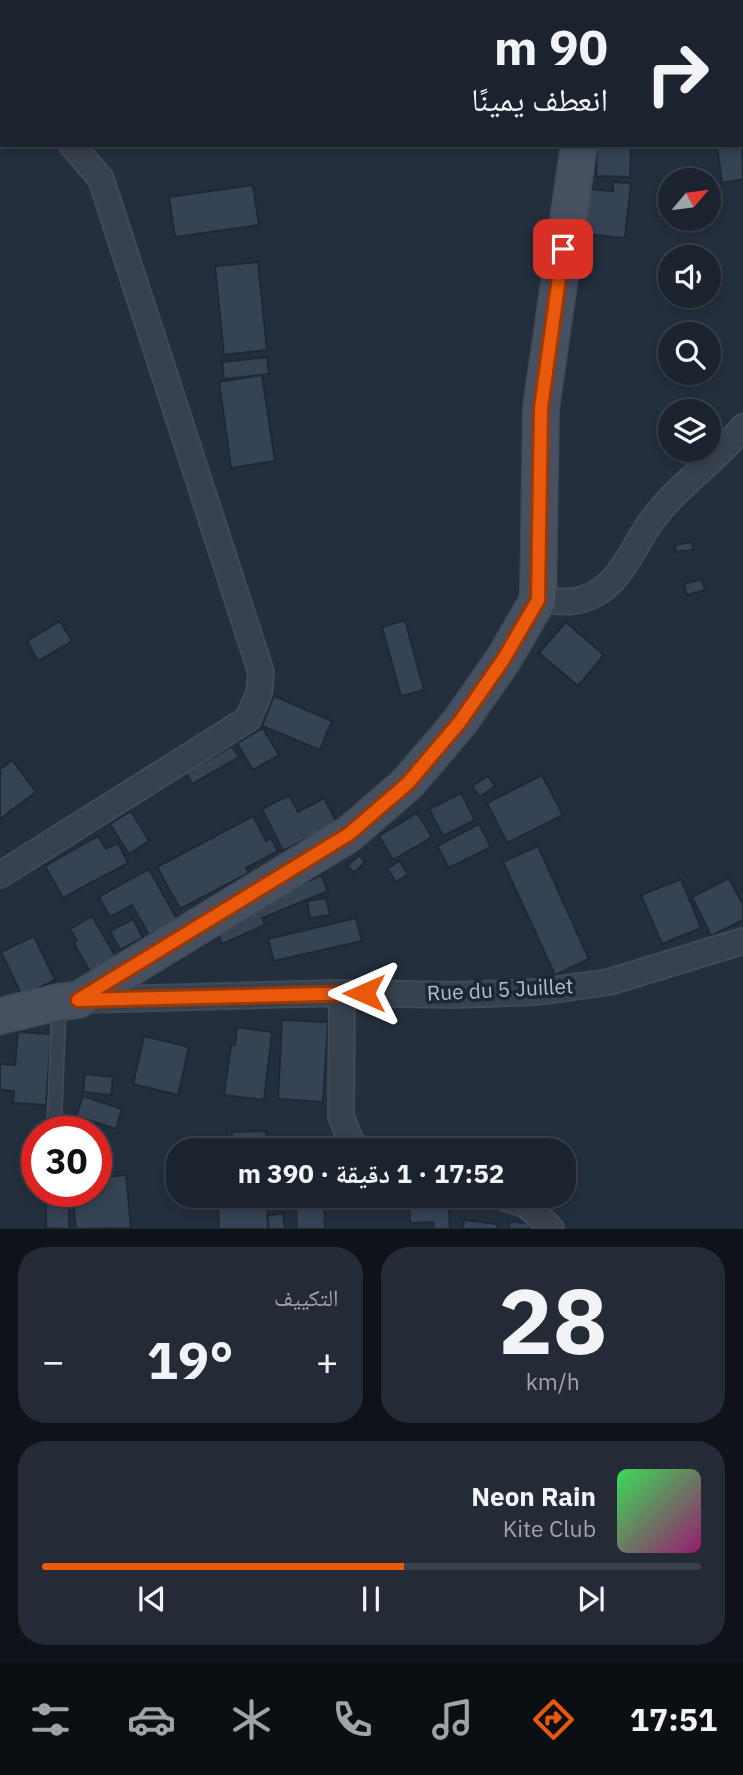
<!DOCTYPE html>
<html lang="ar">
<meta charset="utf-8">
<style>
:root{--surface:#1b232e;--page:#242b36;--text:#f1f3f6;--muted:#a0a4aa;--line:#39404a;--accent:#ea580c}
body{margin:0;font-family:"IBM Plex Sans","Noto Naskh Arabic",sans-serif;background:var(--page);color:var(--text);direction:rtl;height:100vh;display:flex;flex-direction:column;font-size:26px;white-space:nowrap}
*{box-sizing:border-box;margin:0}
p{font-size:23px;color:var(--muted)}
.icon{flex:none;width:38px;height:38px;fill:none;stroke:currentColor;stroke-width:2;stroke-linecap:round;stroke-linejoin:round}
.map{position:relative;height:1229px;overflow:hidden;direction:ltr}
.drawer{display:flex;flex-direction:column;gap:18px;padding:18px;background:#0f1319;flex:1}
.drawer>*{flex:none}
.banner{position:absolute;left:0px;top:0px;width:744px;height:147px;box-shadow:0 4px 10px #0003,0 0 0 2px var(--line);direction:rtl;background:#1b232e;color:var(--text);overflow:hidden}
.needle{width:46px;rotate:61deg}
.tools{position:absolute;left:658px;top:168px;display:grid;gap:14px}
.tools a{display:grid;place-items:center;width:63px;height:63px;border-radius:50%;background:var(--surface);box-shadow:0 4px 10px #0003,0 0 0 2px var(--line);font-size:35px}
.speed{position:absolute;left:21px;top:1116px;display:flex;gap:14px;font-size:35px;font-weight:700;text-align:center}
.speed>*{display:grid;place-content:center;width:91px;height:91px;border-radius:50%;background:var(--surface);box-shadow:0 4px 10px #0003,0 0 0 2px var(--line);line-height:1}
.speed .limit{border:10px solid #d22;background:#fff;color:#111}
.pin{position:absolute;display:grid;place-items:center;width:60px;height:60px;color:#fff;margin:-30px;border-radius:14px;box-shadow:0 4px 10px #0006}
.me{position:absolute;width:77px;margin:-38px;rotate:270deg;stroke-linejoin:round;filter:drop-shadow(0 0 5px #0008)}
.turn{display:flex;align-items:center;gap:24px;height:147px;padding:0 21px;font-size:32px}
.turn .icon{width:91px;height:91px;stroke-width:2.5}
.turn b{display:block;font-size:49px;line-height:60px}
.big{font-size:52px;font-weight:800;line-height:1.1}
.drawer .card{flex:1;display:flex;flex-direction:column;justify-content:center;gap:10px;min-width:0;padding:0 24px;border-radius:28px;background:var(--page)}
.drawer .dial{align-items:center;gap:0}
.dial b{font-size:91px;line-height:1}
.song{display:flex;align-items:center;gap:21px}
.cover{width:84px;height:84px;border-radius:10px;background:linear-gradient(135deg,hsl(130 70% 55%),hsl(320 70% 35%))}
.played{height:7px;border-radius:4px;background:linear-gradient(90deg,var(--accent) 55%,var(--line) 55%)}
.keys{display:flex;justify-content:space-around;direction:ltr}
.heat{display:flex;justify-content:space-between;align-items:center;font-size:38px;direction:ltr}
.drawer .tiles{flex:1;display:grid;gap:18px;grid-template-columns:1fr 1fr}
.card:last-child{grid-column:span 2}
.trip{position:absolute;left:166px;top:1138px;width:410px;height:70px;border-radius:28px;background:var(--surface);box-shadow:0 4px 10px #0003,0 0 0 2px var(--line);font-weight:800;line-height:70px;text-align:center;direction:rtl}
.menu{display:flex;height:112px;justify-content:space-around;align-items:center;background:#0b0e12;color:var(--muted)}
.menu .icon{width:49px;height:49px}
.menu .on{color:var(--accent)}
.menu b{font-size:32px;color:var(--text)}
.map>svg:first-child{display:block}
</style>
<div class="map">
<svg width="743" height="1229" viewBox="0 0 743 1229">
<rect width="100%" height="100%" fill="#242f3e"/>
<path fill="#364354" stroke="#1f2835" stroke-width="2" d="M170,0H207V2H170Z
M742,143L743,179L722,183L717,147L742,145Z
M597,145L631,146L630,177L596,176Z
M613,182L631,183L625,238L584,234L588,189L613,191Z
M253,185L259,225L175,237L169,197Z
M258,262L267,350L224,355L215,266Z
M267,357L269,374L224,379L222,362Z
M262,375L275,461L231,468L219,382Z
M692,542L693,550L676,552L675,545Z
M701,579L705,590L687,595L684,584Z
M405,620L424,690L401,696L382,627Z
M60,621L72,641L38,661L27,641Z
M566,622L604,655L578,686L539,653Z
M274,696L332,721L320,750L262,726Z
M263,728L279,755L253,770L237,743Z
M232,746L239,757L192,784L186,773Z
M12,760L36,792L0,819V769Z
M542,775L563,815L507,843L487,803Z
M488,776L495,786L480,797L472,786Z
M461,793L475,820L443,836L429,809Z
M289,795L298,812L324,798L337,823L283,851L262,809Z
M131,811L149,841L129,854L110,824Z
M417,813L432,837L393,860L379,836Z
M253,816L266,841L271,838L278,851L246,868L249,873L180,909L157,867Z
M479,824L491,847L449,868L437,846Z
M98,836L106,849L118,843L128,863L63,898L45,866Z
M538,846L589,959L555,975L503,862Z
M359,855L365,862L354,873L347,866Z
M399,861L408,874L396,882L387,869Z
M149,869L177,919L149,935L132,905L110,917L99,897Z
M321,875L328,891L262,918L265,925L222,944L213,924Z
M729,878L743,905V920L711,936L692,897Z
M681,879L701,928L662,944L641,895Z
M326,898L330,915L310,918L307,901Z
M92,916L116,957L90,972L74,943L77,941L70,929Z
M356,918L362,941L274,961L268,939Z
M133,919L143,938L120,950L110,931Z
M34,936L55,980L22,996L1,952Z
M282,1020L328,1022L323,1102L278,1099Z
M237,1027L272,1032L264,1100L224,1095L231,1045H235Z
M18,1032L51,1034L46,1105L13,1103L14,1091L0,1090V1064L15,1065Z
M144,1036L189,1047L178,1095L133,1084Z
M85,1074L113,1077L111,1095L83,1092Z
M83,1096L122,1109L116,1129L76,1116Z
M266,1131L267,1150H232V1132Z
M321,1139V1150H289V1140Z
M126,1175L131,1228L76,1229L72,1192H96V1178Z
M238,1195H267L268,1229H219L218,1206H239Z
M409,1195H448L450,1229H434L433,1222L410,1223Z
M46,1199H69V1229L46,1228Z
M324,1205L325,1229H297L296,1206Z
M283,1213L285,1229H269L267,1216Z
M464,1220L497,1224V1229H463Z
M510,1221L530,1224L529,1229H509Z"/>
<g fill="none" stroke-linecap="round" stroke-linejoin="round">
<g stroke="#414a57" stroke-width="16">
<path id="lane" d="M54,1132L59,1005"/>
</g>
<g stroke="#414a57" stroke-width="28">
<path id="street" d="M134,2L135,0
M0,22H2
M0,83L2,84
M0,132L2,133
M538,600C559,601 576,605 595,594C622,579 633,548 650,523C676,486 715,462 743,427
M0,875L248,719L259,693L261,672L101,179L72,145
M342,993L341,1116L351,1142L360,1150
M79,1000L342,993L454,995L538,992L609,982L743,941
M496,1195L527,1205L551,1229"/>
</g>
<g stroke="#414a57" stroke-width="38">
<path id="secondary" d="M516,0L517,2
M0,1016L59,1002L78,1000L349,834L408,783L459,723L503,660L538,600L541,408L579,145"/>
</g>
<use href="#lane" stroke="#38414e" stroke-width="12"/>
<use href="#street" stroke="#38414e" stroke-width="24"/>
<use href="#secondary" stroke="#465061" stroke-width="35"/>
</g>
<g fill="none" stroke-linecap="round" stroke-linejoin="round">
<g stroke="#983908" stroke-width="18">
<path id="route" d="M364,993L78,1000L349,834L408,783L459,723L503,660L538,600L541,408L563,249"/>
</g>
<use href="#route" stroke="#ea580c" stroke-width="12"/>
</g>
<g text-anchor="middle" stroke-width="7" stroke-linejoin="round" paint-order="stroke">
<g font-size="21" fill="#b4bcc9" stroke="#1d2633">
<text transform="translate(500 990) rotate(-3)" y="7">Rue du 5 Juillet</text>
</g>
</g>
</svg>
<div class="tools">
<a><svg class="needle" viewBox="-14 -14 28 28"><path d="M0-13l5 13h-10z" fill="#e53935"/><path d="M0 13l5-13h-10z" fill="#a0a4aa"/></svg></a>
<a><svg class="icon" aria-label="sound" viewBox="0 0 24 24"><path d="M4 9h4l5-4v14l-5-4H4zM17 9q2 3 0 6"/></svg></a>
<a><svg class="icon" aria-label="search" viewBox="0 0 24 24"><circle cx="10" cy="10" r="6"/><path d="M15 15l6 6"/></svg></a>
<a><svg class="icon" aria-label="layers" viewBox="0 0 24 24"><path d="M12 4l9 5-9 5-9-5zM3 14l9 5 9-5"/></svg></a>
</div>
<div class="speed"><div class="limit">30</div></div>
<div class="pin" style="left:563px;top:249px;background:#d93025"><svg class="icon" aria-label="arrive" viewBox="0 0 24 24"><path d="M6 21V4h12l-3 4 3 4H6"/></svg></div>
<svg class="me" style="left:364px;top:993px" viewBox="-20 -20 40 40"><path d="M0-17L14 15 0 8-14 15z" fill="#ea580c" stroke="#fff" stroke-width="4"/></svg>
<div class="trip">17:52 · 1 دقيقة · 390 m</div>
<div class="banner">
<div class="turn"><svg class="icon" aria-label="right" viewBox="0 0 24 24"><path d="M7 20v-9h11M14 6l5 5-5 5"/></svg><div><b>90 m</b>انعطف يمينًا</div></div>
</div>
</div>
<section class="drawer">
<div class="tiles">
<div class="card dial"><b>28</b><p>km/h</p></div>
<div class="card"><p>التكييف</p>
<div class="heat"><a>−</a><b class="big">19°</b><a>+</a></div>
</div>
<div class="card">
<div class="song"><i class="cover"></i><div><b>Neon Rain</b><p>Kite Club</p></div></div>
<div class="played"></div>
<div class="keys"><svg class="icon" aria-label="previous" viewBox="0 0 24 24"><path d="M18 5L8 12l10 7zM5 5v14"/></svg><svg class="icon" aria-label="pause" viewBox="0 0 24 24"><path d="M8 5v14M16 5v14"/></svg><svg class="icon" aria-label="next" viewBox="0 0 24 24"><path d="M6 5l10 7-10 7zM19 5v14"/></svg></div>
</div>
</div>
</section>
<nav class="menu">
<b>17:51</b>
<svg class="icon on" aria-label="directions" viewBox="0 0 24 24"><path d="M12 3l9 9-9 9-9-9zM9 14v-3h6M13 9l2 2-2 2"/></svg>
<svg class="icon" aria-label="music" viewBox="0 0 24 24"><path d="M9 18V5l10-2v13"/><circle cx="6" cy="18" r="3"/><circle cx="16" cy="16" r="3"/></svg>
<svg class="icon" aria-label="phone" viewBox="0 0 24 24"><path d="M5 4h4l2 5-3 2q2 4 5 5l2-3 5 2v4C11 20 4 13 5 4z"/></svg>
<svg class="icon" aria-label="climate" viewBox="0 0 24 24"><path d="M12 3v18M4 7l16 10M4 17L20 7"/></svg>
<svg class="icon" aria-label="car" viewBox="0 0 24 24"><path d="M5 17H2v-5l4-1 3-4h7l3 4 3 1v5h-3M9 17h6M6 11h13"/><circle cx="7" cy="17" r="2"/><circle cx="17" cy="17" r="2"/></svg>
<svg class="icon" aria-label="filters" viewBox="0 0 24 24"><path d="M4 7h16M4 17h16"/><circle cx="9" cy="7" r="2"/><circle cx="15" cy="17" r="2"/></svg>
</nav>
